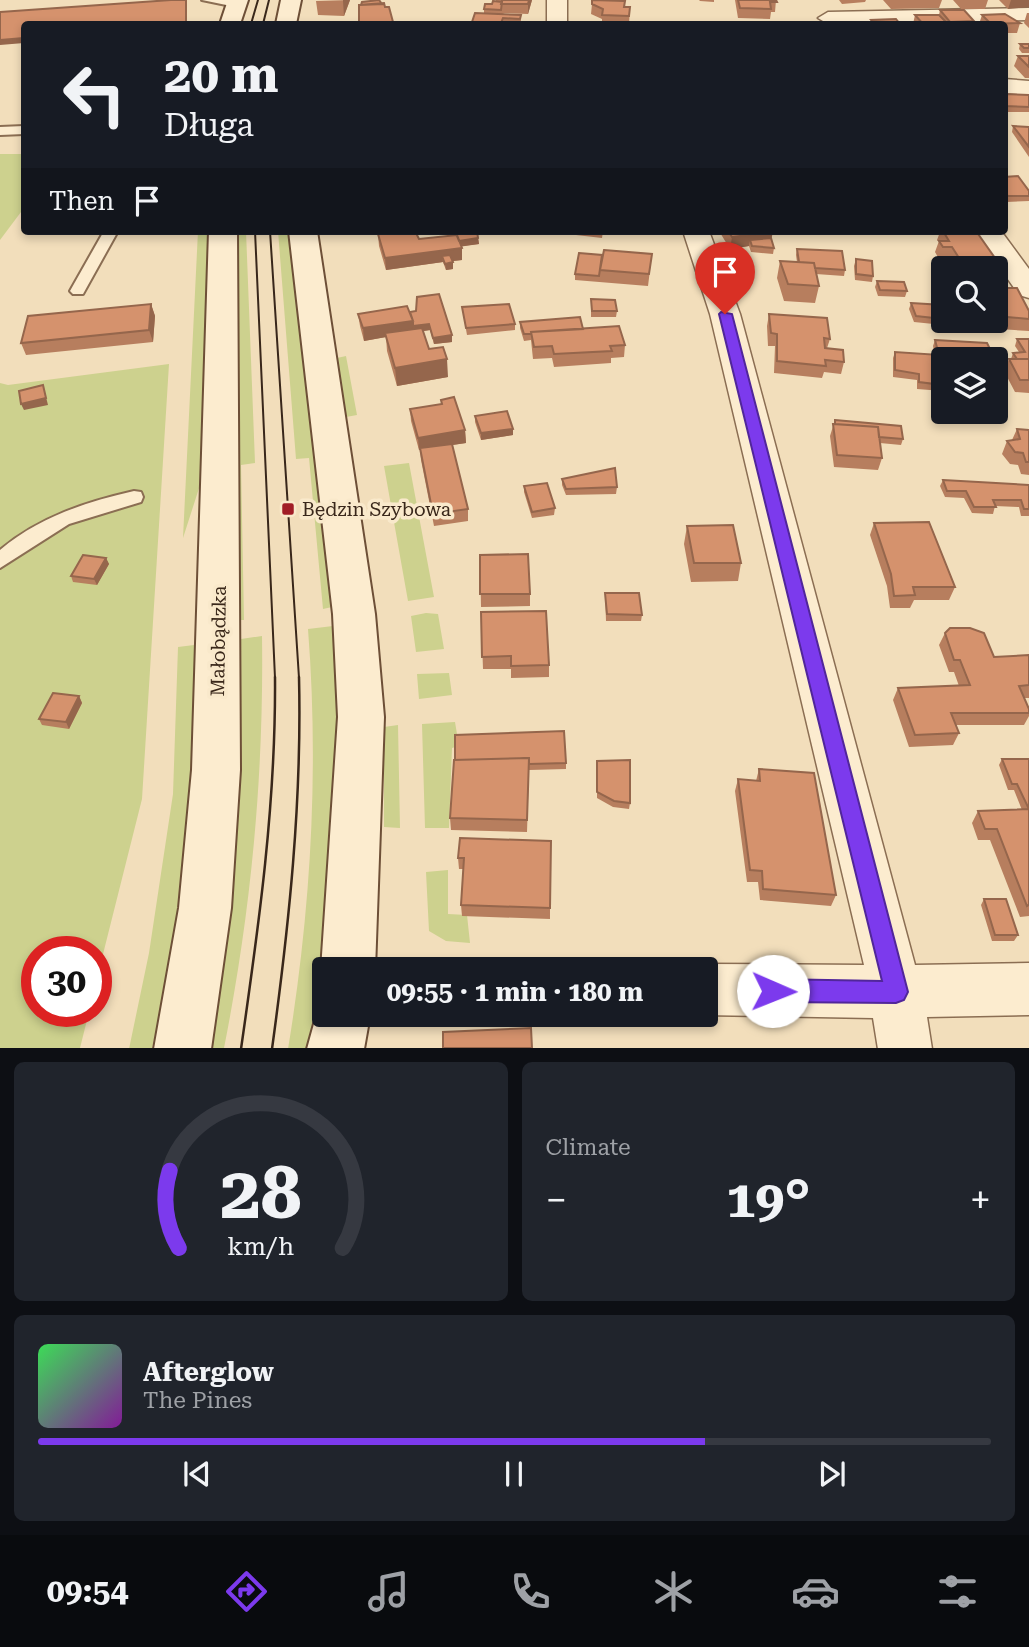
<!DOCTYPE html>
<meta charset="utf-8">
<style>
:root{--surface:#171b24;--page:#20242c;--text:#f1f3f6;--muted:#9ea1a6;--line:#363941;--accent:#7c3aed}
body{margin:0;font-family:"Roboto Serif",serif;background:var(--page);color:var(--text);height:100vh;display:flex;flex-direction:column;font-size:26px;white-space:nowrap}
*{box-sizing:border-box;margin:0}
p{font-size:23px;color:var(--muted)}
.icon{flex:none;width:38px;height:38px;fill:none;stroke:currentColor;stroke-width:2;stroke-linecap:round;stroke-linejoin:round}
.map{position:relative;height:1048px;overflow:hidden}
.details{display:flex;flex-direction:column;gap:14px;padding:14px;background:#0d0f14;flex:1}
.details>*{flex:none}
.guide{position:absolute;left:21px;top:21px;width:987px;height:214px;border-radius:7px;box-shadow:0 4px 10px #0003;background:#171b24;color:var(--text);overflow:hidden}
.buttons{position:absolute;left:931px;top:256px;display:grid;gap:14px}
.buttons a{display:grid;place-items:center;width:77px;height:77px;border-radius:7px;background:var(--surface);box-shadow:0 4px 10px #0003;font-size:35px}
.speed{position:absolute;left:21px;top:936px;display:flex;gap:14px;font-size:35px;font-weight:700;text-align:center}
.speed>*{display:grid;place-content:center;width:91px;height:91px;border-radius:50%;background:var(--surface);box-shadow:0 4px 10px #0003;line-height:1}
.speed .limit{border:10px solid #d22;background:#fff;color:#111}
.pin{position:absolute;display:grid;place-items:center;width:60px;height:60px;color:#fff;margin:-72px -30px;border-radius:50% 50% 50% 0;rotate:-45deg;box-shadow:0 0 7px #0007}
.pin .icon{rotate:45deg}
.me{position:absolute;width:77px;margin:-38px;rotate:91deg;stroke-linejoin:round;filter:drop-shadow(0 0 5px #0008)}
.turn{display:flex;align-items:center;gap:24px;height:147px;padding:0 28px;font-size:32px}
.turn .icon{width:91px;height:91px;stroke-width:2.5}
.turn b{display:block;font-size:49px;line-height:60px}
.then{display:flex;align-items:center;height:66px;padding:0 28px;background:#0003;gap:14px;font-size:26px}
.big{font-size:52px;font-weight:700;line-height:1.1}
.details .widget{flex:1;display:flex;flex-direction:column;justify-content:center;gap:10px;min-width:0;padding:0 24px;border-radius:10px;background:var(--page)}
.details .dial{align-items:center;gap:0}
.dial svg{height:182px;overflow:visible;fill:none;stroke:var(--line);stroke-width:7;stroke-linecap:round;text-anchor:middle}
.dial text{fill:var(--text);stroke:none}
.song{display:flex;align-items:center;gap:21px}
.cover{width:84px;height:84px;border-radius:10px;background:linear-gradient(135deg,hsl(130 70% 55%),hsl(290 70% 35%))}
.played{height:7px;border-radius:4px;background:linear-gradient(90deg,var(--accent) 70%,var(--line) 70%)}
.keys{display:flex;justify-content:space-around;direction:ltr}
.heat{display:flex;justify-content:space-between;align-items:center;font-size:38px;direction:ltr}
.details .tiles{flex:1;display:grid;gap:14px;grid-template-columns:1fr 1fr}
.widget:last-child{grid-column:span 2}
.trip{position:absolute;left:312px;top:957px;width:406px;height:70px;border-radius:7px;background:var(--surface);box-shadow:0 4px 10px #0003;font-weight:700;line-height:70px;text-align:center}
.tabs{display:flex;height:112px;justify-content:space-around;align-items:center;background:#090b0e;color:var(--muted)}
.tabs .icon{width:49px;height:49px}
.tabs .active{color:var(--accent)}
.tabs b{font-size:32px;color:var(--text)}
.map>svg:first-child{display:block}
</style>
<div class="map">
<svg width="1029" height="1049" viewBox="0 0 1029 1049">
<rect width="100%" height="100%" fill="#f2debb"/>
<path fill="#cdd18e" d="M0,154H24V208L0,240Z
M198,231H209L201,482L183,538Z
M237,231H246L255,463L241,465L244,620H241Z
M278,231H288L332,607L323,609L309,458L296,459Z
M346,356L357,415L346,417L337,358Z
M169,364L142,799L96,982V952H37V1012H89L80,1048H0V383L8,385Z
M409,463L434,597L408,601L384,466Z
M426,613L438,614L444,649L416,652L411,616Z
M333,626C343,766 333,910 308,1048L288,1049C311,910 319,769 308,629Z
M262,636C264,775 251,912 224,1048L210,1049C237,913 242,777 241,639Z
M194,645L196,650L190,826L165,993L152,1048L129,1049L149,953L173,794L178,647Z
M449,673L452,695L419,699L417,674Z
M455,722L459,746L452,748L449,828H425L422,724Z
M398,725L400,828L384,827V727Z
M448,870V914L467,915L470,943L446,941L429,931L426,872Z"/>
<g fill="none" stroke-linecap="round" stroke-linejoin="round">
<g stroke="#8b6e53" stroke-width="4">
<path id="lane" d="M202,0H229L241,4L236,7Z
M24,126V134L0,135V127Z
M104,231H118L83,294H73L70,291Z
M134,491L141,492L143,497L141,502L69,524L0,568V550C39,517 86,502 134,491Z"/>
</g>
<g stroke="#8b6e53" stroke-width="3">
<path id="street" d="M547,0H567V24H547Z
M1029,8V20L828,24L818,18L828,12Z
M1004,79L1029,81V95L1004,93Z
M683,231H709L740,314L915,965L1029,963V1015L927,1017L932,1049H878L873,1018L702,1015H705V970H691L705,964L864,965L710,314Z
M974,231H1001L1029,269V298L1019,295Z"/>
</g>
<g stroke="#6d4f37" stroke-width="4">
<path id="secondary" d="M228,0H248L240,24H220Z
M281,0H301L296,24H276Z
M209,231H237L240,770L231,908L211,1049H154L179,908L192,770Z
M289,231H317L375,614L384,717L375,970H324V977L321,970L338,717L333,614Z
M322,995L324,1015H370L364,1049H307Z"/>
</g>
<use href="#lane" fill="#fceccf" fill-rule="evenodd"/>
<use href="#street" fill="#fceccf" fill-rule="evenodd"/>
<use href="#secondary" fill="#fceccf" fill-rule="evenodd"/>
<path stroke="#39271a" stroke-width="2" d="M251,24L258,0
M263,24L269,0
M255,231L275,678
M270,231L299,678"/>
<path stroke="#39271a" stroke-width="2.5" d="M241,1049C259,924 276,803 275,677
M272,1049C289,925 302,802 299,677"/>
</g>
<path fill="#b77e5e" d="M350,0L344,16L318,15L316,1Z
M496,0H532L528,14L502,13L521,20L520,24H472V22L484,13V9L496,1Z
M699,0H714V2L700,1Z
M735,0H776L775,12H771L770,19L738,18Z
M839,0H866L865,2L842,4Z
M883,0H942L939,8L891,9Z
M953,0H988L985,9H961Z
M999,0H1029L1008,9Z
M621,1L624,7H630L629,24H602V19L591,14L592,4Z
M359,5L384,6L393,22V24H359Z
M940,10L974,21L973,24H913L915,15H939Z
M1027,13H1029V28L1024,23Z
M982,15L1020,23L1017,33H1004V24H979Z
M1020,44H1029V53H1022L1019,49Z
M1018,56H1029V78H1025L1014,66Z
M1004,94L1029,95V112H1004Z
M1013,126L1029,127V157L1012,132Z
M1004,177L1029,191V201L1006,202L1004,201Z
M454,231H477L479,244L462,246V260L452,261L453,269L446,270L443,262L386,270L379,246L378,234L419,239L455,235Z
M576,231H603L602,238L576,235Z
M719,231H771L773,232L771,238L774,248L773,254L751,252L749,246L730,249Z
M923,231H976L995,258L991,268H954L948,259H939L935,252L939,241L937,240L940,232Z
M797,249L845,270L844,276L816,274L819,286L815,303L784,301L777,278L780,261L797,262L796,255Z
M652,254L648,286L575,280V274L602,255Z
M856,259L873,276L872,282L855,280L854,266Z
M877,281L907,291L905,297L878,296L875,287Z
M996,288L1029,311V331L984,328L983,329L914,322L909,309L911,303L943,307V320H996Z
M591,299L617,311L616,317H591Z
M151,304L155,316L153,342L26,355L21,343Z
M462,307L515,324V330L467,335Z
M410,312L452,342L434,344L430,330L423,331L429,349L448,377L397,386L387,351L386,337L364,341L360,326L358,314Z
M769,314L830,339L827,348L844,362L841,374L824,372L822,378L774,373L775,346H768L767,326Z
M520,322L583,329L625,345L624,357L611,358V363L554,367L552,358L533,359L531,340L524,341L520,328Z
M1017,339H1029V393L1015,392L1004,371L1009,359H1011L1013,353L1019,352L1015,346Z
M935,340L995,359H943V391L917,389V380L893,377V358L895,352L935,355L933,346Z
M441,400L465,430L466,443L452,445L468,509V521L434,526L421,460L420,450H419L411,421L410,409L441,404Z
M475,416L513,435L481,440L475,422Z
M835,420L903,439L901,445L880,443L882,458L878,470L834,467L830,436Z
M1017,429L1029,430V475L1021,474L1018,465L1010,464L1002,454L1007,441L1012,440Z
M562,479L617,487L616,494L566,495L562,485Z
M943,480L1029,485V516H1021L1019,507L995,506L993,514L972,513L964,498L945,497L940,486Z
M524,486L555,508L554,515L532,518L524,492Z
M874,523L955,587L949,600H914L910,608H890L887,586L870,535Z
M687,526L741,563L738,581L691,582L684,544Z
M480,555L530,594V606L481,607Z
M106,558L109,564L97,585L73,582L71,576Z
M605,593L642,615L641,621H606Z
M481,612L549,665V677L511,678V669H483Z
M945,633L994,657L1029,655V698H1024L1029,709V716L1024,725H956L959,733L953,745L909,747L893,700L898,688L959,686L954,672H949L939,645Z
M79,696L82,703L69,729L42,725L39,719Z
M1002,759H1029V916L1020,917L990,840H978L972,823L978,811L1022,810L1014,790H1008L999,765Z
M454,760L566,763V769L529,770L527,832L451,830L450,818Z
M597,761L630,803L629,809L613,807L597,798Z
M759,769L836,895L831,906L760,900L758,882H747L735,791L738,779L756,781Z
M460,838L550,908V919L462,916L461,905L463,869H459L458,858Z
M984,899L1018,935L1014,941H992L981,905Z"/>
<path fill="#95664c" d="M343,0H350L344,16L343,1Z
M529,0H532L528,14V4Z
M1011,0H1029V7L1008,9Z
M24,38V43L0,45V40Z
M633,231H664L632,235Z
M773,232L770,244L750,240L749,246L730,249L732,237Z
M478,238L479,244L458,247L457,241Z
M462,248V260L445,262L442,256L443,262L386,270L385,258Z
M453,262V269L446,270L445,264Z
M151,304L155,316L153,342L149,330Z
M413,321L429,324L430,330L386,337L385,333L386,337L364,341L363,328Z
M452,335V342L434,344L433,338Z
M447,359L448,377L397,386L395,368Z
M43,385L48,405L24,410L21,404Z
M513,429V435L481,440V433Z
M465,430L466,443L419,450L418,438Z
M106,558L109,564L97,585L94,579Z
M79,696L82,703L69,729L66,722Z"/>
<path fill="#d5926d" stroke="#95664c" stroke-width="2" d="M171,0H186V24H24V38L0,40V12Z
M379,0L382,4L361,5L362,2Z
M502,0H529L528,4H501Z
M592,0L625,1L624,7H630L629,16L602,15L603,9L592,4Z
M738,0H776L777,2H770L771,9L740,8Z
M493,1L502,2L501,10L484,9L485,4H492Z
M384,3L385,7H389L393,22L359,23V5Z
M940,10H964L974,21L950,22Z
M475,13L521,15L520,19L503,18L501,23L472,22Z
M1005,14L1020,23L991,24L982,15Z
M915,15H939L948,24H923Z
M896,19L900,24H874L871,20Z
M1020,44H1029V48H1024Z
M1018,56H1029V67Z
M1004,94L1029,95V107L1004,106Z
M1013,126L1029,127V147Z
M1018,176L1029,191V196H1008L1004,192V177Z
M400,231H415L419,239L457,235L462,248L385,258L378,234Z
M455,231H477L478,238L459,241Z
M728,231H771L773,232L732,237Z
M943,231H976L995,258H959L952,247H943L939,241H949Z
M771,238L774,248L752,246L750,240Z
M797,249L842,251L845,270L815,268L814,263L799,262Z
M604,250L652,254L649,274L600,270Z
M579,253L602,255L599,276L575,274Z
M450,255L453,262L445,264L442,256Z
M856,259L872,261L873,276L856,274Z
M780,261L814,263L819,286L788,284Z
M877,281L904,282L907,291L880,290Z
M996,288H1017L1029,311V319L996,316Z
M439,294L452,335L433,338L429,324L413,326V321L410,312L416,311L417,297Z
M591,299L615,300L617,311H592Z
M911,303L943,305V319L916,316Z
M151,304L149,330L21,343L28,316Z
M509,304L515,324L466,328L462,307Z
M407,306L413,321L363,328L358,314Z
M769,314L827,318L830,339L824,338L825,348L843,350L844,362L825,360L826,366L777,361V334L771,333Z
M580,317L583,329L531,332V334H524L520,322Z
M958,320H984L985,323Z
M619,326L625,345L610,346L612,351L554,354L552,346L534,347L531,332Z
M422,328L429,349L443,347L447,359L395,368L385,333Z
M1017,339H1029V359H1017L1013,353L1025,352Z
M935,340L987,343L995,359H971L946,356V359H943V385L919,382V374L895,370V352L939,355Z
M1009,359H1029V380H1020Z
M43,385L46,398L21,404L19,391Z
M454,397L465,430L418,438L410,409L442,404L441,400Z
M507,411L513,429L481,433L475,416Z
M835,420L901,426L903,439L879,437L878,427L835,424Z
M833,424L878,427L882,458L837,455Z
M1017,429L1029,430V462H1026L1023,453L1015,452L1007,441L1020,439Z
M452,444L468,509L433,514L420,448Z
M615,468L617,487L566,489L562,479Z
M943,480L1029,485V509H1024L1021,500H993L996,507H974L966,491H947Z
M547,483L555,508L532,512L524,486Z
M929,522L955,587H913L915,595L894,596L891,574L874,523Z
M733,525L741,563H694L687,526Z
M528,554L530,594H480V555Z
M83,555L106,558L94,579L71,576Z
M605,593H639L642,615L607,614Z
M546,611L549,665L511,666V656L482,657L481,612Z
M950,628H970L984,633L994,657L1029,655V685L1019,686L1029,709V713H951L959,733L915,735L898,688L970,685L960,660H954L945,633Z
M53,693L79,696L66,722L39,719Z
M564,731L566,763L529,764V758L455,760V735Z
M529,758L527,820L450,818L454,760Z
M1002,759H1029V809L1017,784H1012Z
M630,760V803L614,801L597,792V761Z
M759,769L814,773L836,895L763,889L762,871L750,870L738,779L760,781Z
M1029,809V905L1027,906L997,829H985L978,811Z
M460,838L551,841L550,908L461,905L464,858H458Z
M984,899H1006L1018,935H995Z
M531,1028L532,1048H443V1032Z"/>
<path fill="#7c3aed" stroke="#51269a" stroke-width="2" d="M721,312L732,314L908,992L904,1000L896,1003L773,1002L765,999L762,991L765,983L773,979L882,981L719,314Z"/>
<rect fill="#a11d26" stroke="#f9e9cb" stroke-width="2.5" x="281" y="502" width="14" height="14" rx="3.5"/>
<g text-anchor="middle" stroke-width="7" stroke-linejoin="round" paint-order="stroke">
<g font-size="19" fill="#39271a" stroke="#f9e9cb" text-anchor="start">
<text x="302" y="516">Będzin Szybowa</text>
</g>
<g font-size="19" fill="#39271a" stroke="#f9e9cb">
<text transform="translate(218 641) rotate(-89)" y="7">Małobądzka</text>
</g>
</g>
</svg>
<div class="buttons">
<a><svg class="icon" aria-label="search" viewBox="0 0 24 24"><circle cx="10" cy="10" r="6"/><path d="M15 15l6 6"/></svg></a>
<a><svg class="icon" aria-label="layers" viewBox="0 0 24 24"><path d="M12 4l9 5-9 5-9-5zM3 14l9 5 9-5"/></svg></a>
</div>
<div class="speed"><div class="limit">30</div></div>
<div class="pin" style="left:725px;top:314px;background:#d93025"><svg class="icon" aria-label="arrive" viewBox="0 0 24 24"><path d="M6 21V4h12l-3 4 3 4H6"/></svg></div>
<svg class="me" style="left:773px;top:991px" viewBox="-20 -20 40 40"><circle r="19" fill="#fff"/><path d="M0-13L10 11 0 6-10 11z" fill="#7c3aed"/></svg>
<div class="trip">09:55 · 1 min · 180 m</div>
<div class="guide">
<div class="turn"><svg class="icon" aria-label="left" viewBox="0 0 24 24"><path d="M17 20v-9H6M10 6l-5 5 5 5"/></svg><div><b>20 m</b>Długa</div></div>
<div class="then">Then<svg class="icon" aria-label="arrive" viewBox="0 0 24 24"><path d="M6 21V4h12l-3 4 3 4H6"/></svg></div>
</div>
</div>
<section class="details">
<div class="tiles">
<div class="widget dial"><svg viewBox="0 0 100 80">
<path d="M14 69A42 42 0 1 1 86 69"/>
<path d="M14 69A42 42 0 0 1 10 35" stroke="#7c3aed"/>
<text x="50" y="56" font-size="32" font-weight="700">28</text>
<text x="50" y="72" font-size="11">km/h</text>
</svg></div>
<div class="widget"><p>Climate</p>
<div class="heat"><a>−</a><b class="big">19°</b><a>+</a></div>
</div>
<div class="widget">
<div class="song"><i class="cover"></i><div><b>Afterglow</b><p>The Pines</p></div></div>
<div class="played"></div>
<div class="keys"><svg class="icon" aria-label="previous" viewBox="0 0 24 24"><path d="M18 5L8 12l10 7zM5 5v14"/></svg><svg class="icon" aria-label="pause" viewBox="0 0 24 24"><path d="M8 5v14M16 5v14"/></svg><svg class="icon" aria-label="next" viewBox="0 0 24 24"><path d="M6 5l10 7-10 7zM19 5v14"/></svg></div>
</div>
</div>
</section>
<nav class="tabs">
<b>09:54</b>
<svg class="icon active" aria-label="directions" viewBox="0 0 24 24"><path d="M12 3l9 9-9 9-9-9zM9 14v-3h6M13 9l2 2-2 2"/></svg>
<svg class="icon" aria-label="music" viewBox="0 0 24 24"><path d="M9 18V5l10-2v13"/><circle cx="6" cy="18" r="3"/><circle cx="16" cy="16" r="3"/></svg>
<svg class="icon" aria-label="phone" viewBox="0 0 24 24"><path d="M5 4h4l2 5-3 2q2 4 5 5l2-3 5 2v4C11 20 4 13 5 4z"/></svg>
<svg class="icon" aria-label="climate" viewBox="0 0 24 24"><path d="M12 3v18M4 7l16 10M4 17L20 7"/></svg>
<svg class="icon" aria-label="car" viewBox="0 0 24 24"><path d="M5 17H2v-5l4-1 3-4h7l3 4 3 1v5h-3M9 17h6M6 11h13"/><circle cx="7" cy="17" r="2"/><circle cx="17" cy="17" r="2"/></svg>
<svg class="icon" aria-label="filters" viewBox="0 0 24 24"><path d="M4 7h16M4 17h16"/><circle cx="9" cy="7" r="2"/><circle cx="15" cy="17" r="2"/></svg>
</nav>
